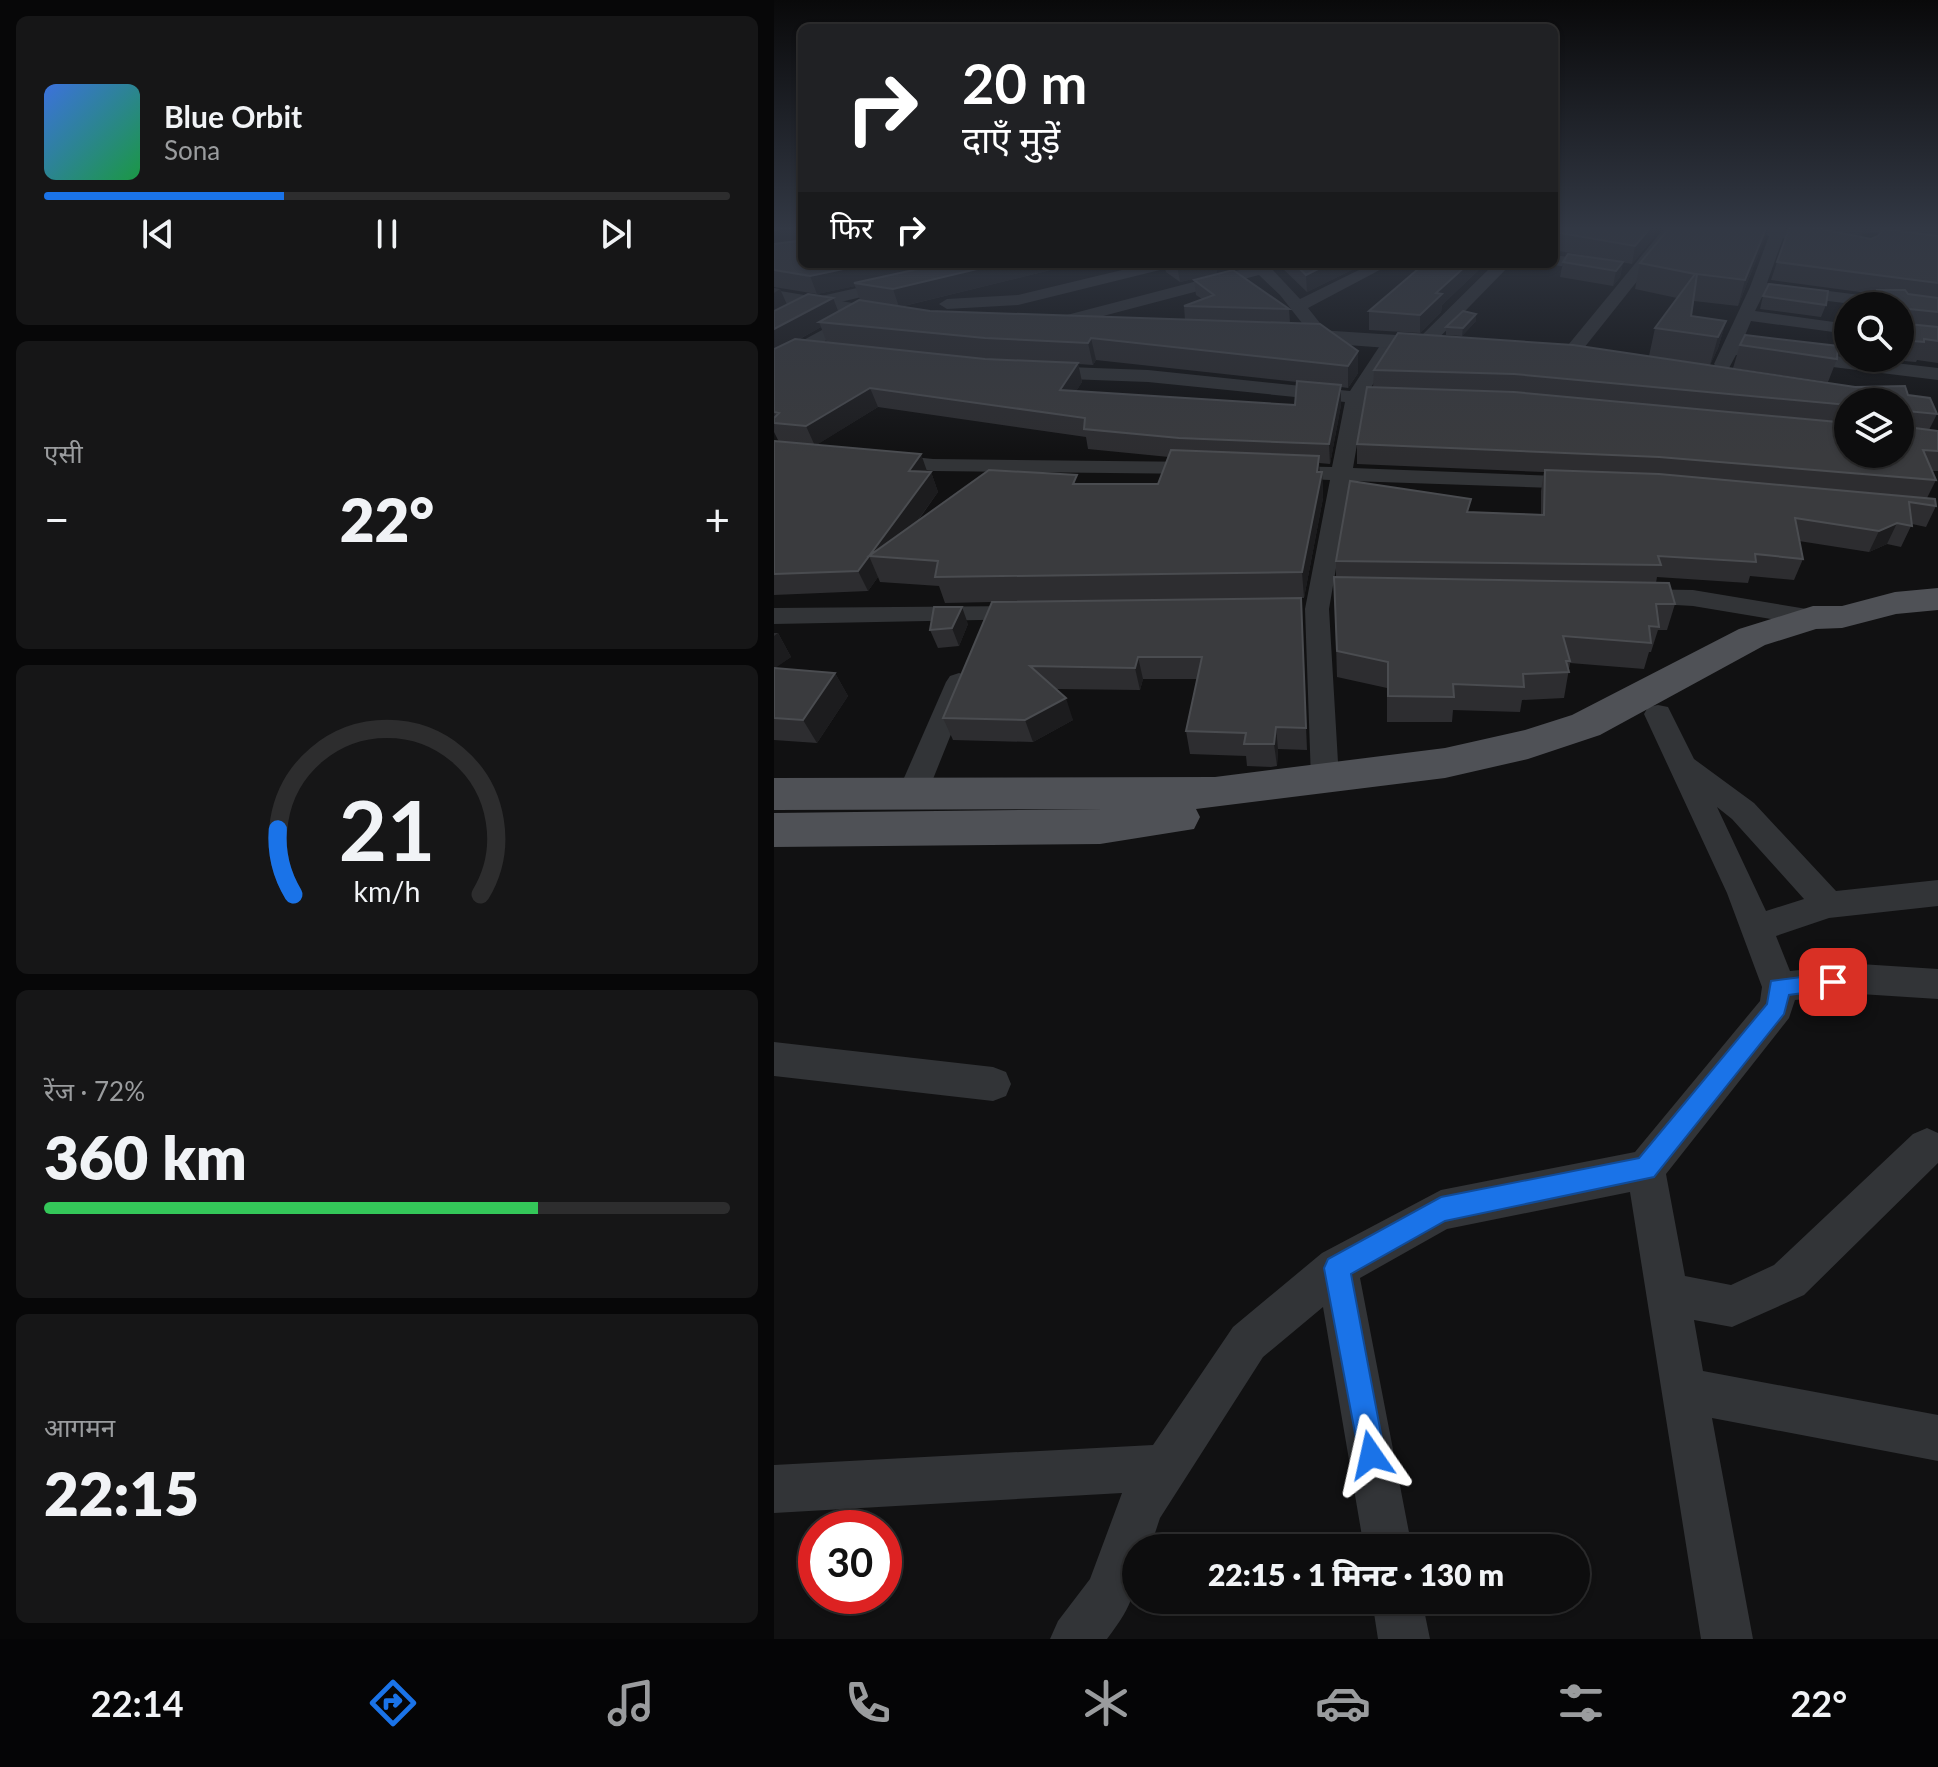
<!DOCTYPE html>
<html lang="hi">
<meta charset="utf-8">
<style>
:root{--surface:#0d0d0e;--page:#161617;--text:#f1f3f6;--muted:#9a9c9e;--line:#2d2d2e;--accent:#1a73e8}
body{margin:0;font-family:Lato,"Noto Sans Devanagari",sans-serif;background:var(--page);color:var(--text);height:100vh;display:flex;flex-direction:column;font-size:30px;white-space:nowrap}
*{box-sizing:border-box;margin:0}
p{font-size:26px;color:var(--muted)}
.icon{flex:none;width:44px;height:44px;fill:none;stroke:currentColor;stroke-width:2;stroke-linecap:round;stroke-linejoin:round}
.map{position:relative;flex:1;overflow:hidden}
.panel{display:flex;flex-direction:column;gap:16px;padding:16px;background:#070708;width:774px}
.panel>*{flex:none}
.guide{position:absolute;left:24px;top:24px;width:760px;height:244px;border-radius:12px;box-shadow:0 2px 6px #0004,0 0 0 2px var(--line);background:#202124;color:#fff;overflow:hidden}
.buttons{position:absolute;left:1060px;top:292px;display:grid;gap:16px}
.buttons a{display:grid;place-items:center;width:80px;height:80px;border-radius:50%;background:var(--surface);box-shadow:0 2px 6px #0004,0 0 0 2px var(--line);font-size:40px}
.speed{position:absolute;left:24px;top:1510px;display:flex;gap:16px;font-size:40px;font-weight:700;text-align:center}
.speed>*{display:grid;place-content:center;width:104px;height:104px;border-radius:50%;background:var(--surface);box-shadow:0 2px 6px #0004,0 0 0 2px var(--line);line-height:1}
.speed .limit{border:12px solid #d22;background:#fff;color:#111}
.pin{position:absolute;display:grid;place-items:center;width:68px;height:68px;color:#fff;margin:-34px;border-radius:16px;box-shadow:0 4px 12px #0006}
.me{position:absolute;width:88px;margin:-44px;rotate:349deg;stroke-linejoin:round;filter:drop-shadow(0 0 6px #0008)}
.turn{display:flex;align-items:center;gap:28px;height:168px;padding:0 32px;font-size:36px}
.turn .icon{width:104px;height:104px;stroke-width:2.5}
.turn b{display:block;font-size:56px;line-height:68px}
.then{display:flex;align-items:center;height:76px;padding:0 32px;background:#0003;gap:16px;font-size:30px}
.big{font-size:60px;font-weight:800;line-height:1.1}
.panel .card{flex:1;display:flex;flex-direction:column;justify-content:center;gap:12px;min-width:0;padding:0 28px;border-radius:12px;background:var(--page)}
.panel .dial{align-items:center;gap:0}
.dial svg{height:208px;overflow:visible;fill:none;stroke:var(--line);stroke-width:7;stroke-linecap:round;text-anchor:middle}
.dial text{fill:var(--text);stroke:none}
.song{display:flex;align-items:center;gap:24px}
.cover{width:96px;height:96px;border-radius:12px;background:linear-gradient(135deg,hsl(220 70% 55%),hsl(140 70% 35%))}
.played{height:8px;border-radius:4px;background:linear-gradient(90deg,var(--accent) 35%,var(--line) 35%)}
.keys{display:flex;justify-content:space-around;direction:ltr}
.heat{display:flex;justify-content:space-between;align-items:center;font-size:44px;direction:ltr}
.charge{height:12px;border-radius:6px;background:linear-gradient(90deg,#34c759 72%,var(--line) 0)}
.trip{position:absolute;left:348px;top:1534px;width:468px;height:80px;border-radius:40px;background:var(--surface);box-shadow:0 2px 6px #0004,0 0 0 2px var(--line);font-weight:800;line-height:80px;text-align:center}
.tab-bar{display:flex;height:128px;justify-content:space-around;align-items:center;background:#050506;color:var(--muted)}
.tab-bar .icon{width:56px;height:56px}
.tab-bar .selected{color:var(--accent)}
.tab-bar b{font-size:36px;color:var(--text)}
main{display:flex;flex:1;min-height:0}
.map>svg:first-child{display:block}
</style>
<main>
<section class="panel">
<div class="card">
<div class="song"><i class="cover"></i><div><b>Blue Orbit</b><p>Sona</p></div></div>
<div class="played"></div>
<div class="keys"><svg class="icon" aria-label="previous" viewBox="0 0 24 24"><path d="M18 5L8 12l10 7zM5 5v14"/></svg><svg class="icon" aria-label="pause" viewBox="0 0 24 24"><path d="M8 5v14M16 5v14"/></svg><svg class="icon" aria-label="next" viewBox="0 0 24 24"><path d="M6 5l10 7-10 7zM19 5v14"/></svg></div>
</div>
<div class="card"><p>एसी</p>
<div class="heat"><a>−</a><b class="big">22°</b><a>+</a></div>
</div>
<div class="card dial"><svg viewBox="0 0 100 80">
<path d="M14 69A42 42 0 1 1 86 69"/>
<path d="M14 69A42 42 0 0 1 8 44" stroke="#1a73e8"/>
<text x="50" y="56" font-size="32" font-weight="700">21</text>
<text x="50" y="72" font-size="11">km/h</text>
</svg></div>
<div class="card"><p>रेंज · 72%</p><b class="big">360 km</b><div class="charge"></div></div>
<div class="card"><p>आगमन</p><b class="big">22:15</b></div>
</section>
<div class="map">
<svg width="1164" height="1639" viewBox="0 0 1164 1639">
<rect width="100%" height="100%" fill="#111112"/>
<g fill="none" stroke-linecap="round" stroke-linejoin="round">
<path fill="#323437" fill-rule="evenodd" d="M892,226H907L802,358H790L787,354L790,350Z
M958,226H1013L1012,230L1054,237L1062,242L1054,247L1009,238L993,283L1164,305V315L1126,310V306H1094L990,293L981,311L1074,324V334L977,321L967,345L1164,368V380L962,355L955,368H943L940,364L976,287L995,236Z
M780,255L829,262L837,267L829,272L780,265L777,264H780Z
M373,264H400L398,267L244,305L173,309L165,304L173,299L244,295Z
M475,264L495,266L526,299L597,264H617L534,308L557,337L548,342L542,341L506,295L485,275L272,331L263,326L266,322L477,267Z
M720,264H737L655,348H643L640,344L643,340Z
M123,279L131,284L129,287L46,307L0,331V319L34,299Z
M85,310L91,311L93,315L91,319L0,369V356Z
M617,337L626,342L594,392L630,393L640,399L630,405L590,403L579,468L809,477L820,483L809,489L577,481L555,609L565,779L561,787L551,790L541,787L537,779L531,609L556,480L509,478L498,472L509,466L558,467L571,402L374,382L267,378L258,372L267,366L374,370L576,391L611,338Z
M110,454L159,459L429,462L439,468L429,474L159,471L103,464L100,460L103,456Z
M859,589L919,590L1039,610L1048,612L1051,618L1048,624L1039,626L919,606L850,602L847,597L850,592Z
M253,606L262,609L265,614L262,619L0,624V608Z
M185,673L194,676L198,682L153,794L148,802L138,805L128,802L123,794L172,682L176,676Z
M884,705L894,707L920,759L980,803L1062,891L1164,880V906L1055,918L1002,936L1016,971L1086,964L1164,969V999L1086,994L1021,1000L1015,1018L892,1174L911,1276L957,1285L1000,1265L1139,1134L1153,1128L1164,1133V1163L1030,1295L958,1327L920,1320L929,1371L1164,1415V1461L938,1418L979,1639H927L856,1192L673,1229L586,1278L638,1548H590L549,1307L489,1357L386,1518L376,1548H362C362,1593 361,1602 333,1639H276L284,1621L316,1579L348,1493L0,1513V1465L379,1445L459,1327L548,1253L667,1190L861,1152L986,1001L988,987L953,893L870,714L874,707ZM943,807L958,819L1030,899L992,911Z
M0,1042L219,1067L232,1072L237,1084L232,1096L219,1101L0,1076Z
M598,1600H648L656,1639H604Z"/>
<path fill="#323437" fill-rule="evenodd" d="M0,290L121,310L132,316L121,322L0,302Z
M514,328L668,338L679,345L668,352L506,340L503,335L506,330Z"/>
<path fill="#4f5156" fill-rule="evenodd" d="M1164,588V610L1122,614L1068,628L1042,629L991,645L826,735L754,759L671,778L422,809L426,817L420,829L326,844L0,847V813L331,809L0,810V778L441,777L671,748L751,730L798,715L965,629L1039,606H1068L1121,592Z"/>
</g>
<path fill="#2d2d30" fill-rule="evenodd" d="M0,226L28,264H318L301,268L297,265L126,307L156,311L411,320L410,306L428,299L422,295L420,280L515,309L516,323L584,373L574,388L567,387V405L556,464L545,463V472H548L549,498L530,598H527L533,750L504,749L503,766L497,767L473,766L472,756L416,754L412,731L423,679H369L366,690L282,689L299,720L259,742L179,740L169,718L218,602L171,603L165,586L106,582L104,577L94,591L0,595V441L5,442L0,432V288L6,289L13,305L59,298L64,311L86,300L81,286L43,294L0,287ZM47,327L53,343L24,340ZM322,360L523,382L521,405L302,391L308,382L304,364L319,365ZM104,407L312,437L314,449L395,457L384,484H305L143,522L164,492L157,472L42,445Z
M780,226L880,237L858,264L780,250Z
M897,226H995L991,238L964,306L920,301L917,316L952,321L944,348L936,365L875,356L881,328L903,298L861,289L866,263Z
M1015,226H1164V363L1143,360L1142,362L1117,360V358H1126V306H1097L1101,294L997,280ZM1096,232L1106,233L1104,236L1097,239L1087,237L1088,234Z
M789,262H849L846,277L839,286L786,277Z
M390,264H442L443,273L406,282L392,272Z
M504,264H590L533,292Z
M650,264H711L668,305L667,312L646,333L595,330V311Z
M989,296L1052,305L1047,317L986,309Z
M702,314V321L688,336L672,335V327Z
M624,333L1134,395L1163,414L1155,430L1164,431V471H1158L1162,480L1153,498L1162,506L1152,527L1138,524L1127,547L1113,544L1095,552L1025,541L1029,559L1020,580L976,576L974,583L883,577L882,583L901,604L893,630H884L877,652H875L870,669L796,663L790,698L748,700L746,712L679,710L678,722H613V688L563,677L560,577H562V561L696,512L767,514V491L770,472L583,464V444L599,387L600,370ZM1074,402H1126L1074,454Z
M966,345L1063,359L1054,382L959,368Z
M194,624L185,646L164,648L156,630Z
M0,633H4L17,657L0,668L61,673L74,696L43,743L0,740Z"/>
<path fill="#1c1c1e" d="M878,226H882L880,237L858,264L861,246Z
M993,226H995L991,238L964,306L971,280Z
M1090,226H1098L1096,232L1088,234L1085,241Z
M23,227L28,239L0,249V230Z
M849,262L846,277L839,286L842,271Z
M93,264H180L80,283L81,286L43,294L36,276Z
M224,264L297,265L125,307L119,289Z
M300,264H318L301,268Z
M407,264H442L443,273L406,282L403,265Z
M554,264H590L533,292L532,275Z
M694,264H711L668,305L667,312L646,333V315L662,293Z
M6,289L14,307L0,317V293Z
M59,298L66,316L45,322L47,327L0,353V329Z
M702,314V321L688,336L689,328Z
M952,321L944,348L936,365L944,337Z
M317,338L322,360L319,365L314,343Z
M584,351V373L574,388V366Z
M304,363L308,382L291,409L286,390Z
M567,385V405L556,464L555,444Z
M96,388L104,407L41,446L32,426Z
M147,454L154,474L135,471Z
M545,456L546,482L548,472L549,498L530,598L528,572Z
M157,472L164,492L117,557L95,556Z
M1123,523L1113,544L1095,552L1105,531Z
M95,556L104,577L94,591L84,571Z
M188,607L194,624L185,646L178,628Z
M4,633L17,657L0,669V636Z
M364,657L369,679L366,690L361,668Z
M61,673L74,696L43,743L29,720Z
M292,698L299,720L259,742L251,720Z
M502,727L504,749L503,766L500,744Z"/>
<path fill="#3a3b3e" stroke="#4a4c50" stroke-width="2" d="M0,226H28V264H93L36,276L0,270V244L23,241V227L0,230Z
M780,226H878L861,246L780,232Z
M897,226H993L971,280L923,274L917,316L952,321L944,337L881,328L921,274L866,263Z
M1016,226H1031L1097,239L1104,236L1109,229L1164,236V283L1003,262Z
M794,254L849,262L842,271L789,262Z
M167,264H224L119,289L80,283Z
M521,264H554L532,275Z
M650,264H694L662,293L668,294L646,315L595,311Z
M459,270L515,309L410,306L440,295L420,280Z
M995,284L1054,291L1052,305L989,296Z
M1103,290H1131L1134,294L1164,298V312L1135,309L1131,311L1134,324L1164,327V341L1150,339V342L1126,340V306L1104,304Z
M34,294L59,298L0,329V311Z
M85,300L156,311L546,324L584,351L574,366L317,338L314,343L211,338L45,322Z
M689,311L702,314L689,328L672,327Z
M624,333L799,345L1081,387L1131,386L1134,395L1156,398L1163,414L1133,411V427L1164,431V451L1149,450L1162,480L885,457L583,444L593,387L740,392L1074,423V454H1126V402H1074V405L740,374L600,370Z
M971,335L1064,346L1063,359L966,345Z
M21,339L211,359L304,363L286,390L521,405L523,381L567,385L555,444L405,438L310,429L311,418L96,388L32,426L0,423V418L5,413L0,412V349Z
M0,441L147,454L135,471L157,472L84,571L0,574Z
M397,450L545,456L543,472H548L528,572L161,577L164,561L95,556L215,470L303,475L299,484H384Z
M771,470L885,474L1161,499L1162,506L1135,502L1138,526L1123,523L1105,531L1021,518L1029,559L981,554L982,562L884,556L887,565L562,561L576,481L697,499L693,512L770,515Z
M560,577L895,583L901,604H882L885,627L875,626L877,643L789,636L796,661H792L795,672L749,674L750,687L679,684L680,697L614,696V662L563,651Z
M527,598L532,728L502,727L500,744H470L472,733L412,731L428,657H364L361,668L256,666L292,698L251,720L169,718L218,602Z
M160,607H188L178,628L156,630Z
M0,668L61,673L29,720L0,718Z"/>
<linearGradient id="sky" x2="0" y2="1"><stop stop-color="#09090a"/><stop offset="0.5" stop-color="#323844"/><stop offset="1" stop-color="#323844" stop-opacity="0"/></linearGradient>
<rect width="1164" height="456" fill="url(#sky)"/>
<path fill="#1a73e8" stroke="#114b97" stroke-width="2" d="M1059,973L1066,975L1069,982L1066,988L1015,995L1010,1014L880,1177L671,1221L577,1274L611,1455L607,1465L597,1469L587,1465L550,1268L554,1259L667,1197L865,1158L993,1004L997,981Z"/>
</svg>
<div class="buttons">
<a><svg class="icon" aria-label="search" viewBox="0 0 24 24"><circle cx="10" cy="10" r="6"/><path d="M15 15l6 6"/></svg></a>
<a><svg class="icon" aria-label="layers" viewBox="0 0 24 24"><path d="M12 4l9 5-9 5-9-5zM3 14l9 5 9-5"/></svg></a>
</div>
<div class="speed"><div class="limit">30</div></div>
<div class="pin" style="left:1059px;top:982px;background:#d93025"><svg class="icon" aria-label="arrive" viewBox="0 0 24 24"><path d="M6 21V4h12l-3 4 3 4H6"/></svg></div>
<svg class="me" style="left:597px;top:1455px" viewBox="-20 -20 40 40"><path d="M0-17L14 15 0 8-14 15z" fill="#1a73e8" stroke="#fff" stroke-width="4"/></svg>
<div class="trip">22:15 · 1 मिनट · 130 m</div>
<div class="guide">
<div class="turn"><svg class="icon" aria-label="right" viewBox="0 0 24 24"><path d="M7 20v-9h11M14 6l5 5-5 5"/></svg><div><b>20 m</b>दाएँ मुड़ें</div></div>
<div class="then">फिर<svg class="icon" aria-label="right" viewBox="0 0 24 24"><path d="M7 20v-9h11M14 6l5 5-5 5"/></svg></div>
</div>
</div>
</main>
<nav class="tab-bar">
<b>22:14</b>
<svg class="icon selected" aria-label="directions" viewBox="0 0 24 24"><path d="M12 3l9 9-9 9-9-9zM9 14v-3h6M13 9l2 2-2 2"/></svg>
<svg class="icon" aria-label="music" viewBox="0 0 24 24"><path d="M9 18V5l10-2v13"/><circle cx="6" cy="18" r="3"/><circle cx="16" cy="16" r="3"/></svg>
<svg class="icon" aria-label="phone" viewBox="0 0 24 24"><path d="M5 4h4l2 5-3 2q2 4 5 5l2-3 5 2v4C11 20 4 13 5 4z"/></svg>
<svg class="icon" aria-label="climate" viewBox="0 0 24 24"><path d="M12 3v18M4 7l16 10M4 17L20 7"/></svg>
<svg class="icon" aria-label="car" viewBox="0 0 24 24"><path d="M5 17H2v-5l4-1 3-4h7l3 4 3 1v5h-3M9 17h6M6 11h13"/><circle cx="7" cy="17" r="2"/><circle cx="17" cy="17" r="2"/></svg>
<svg class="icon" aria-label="filters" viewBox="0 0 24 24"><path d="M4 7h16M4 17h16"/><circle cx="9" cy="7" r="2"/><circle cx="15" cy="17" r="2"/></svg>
<b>22°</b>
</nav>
